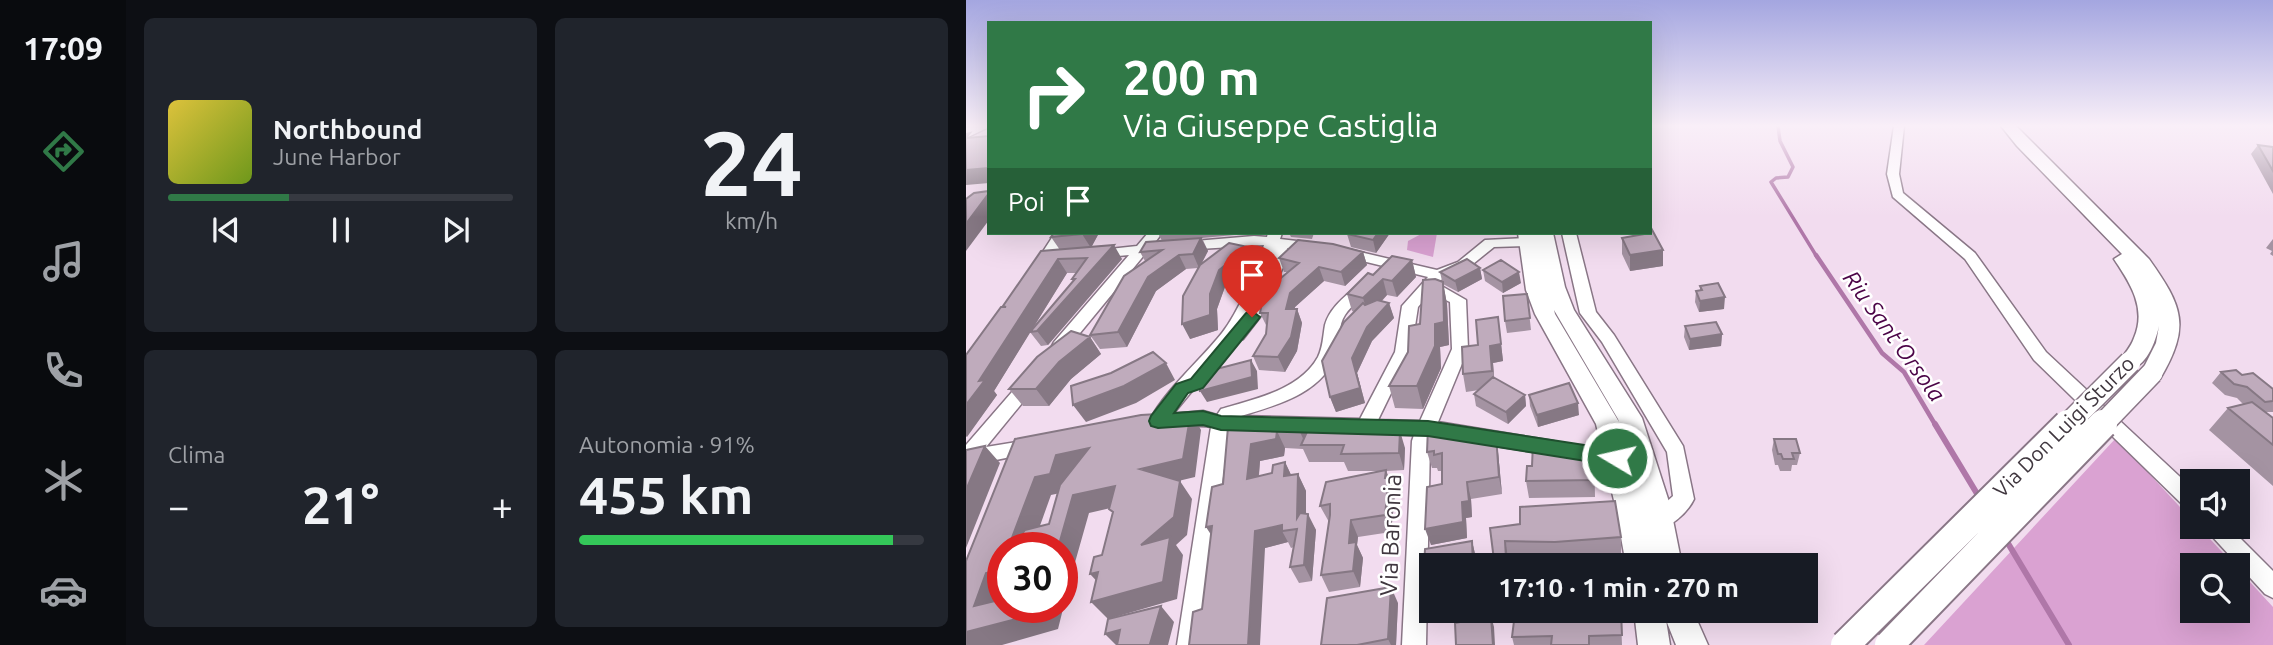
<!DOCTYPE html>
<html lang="it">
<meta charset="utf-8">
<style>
:root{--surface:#171b24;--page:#20242c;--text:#f1f3f6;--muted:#9ea1a6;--line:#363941;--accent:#307947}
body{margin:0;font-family:Ubuntu,sans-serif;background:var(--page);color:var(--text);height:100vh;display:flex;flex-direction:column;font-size:26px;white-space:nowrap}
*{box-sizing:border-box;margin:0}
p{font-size:23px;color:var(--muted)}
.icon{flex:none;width:38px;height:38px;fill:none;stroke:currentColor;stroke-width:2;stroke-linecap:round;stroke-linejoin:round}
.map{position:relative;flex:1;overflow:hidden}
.sheet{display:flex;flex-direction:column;gap:18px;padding:18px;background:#0d0f14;width:840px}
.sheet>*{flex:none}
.guide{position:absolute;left:21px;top:21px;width:665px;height:214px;border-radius:0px;box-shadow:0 7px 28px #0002;background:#307947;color:#fff;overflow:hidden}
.controls{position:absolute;left:1214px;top:469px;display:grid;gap:14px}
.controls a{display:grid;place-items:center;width:70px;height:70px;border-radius:0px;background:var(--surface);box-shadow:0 7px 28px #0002;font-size:35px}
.speed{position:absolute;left:21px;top:532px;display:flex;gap:14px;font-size:35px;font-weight:700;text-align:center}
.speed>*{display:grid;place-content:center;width:91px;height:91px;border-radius:50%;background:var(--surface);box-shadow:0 7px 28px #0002;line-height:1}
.speed .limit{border:10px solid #d22;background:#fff;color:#111}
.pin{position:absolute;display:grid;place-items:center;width:60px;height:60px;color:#fff;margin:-72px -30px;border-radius:50% 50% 50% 0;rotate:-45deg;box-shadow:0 0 7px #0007}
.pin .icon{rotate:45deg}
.me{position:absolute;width:77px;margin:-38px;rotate:279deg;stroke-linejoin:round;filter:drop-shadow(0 0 5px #0008)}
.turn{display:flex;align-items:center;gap:24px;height:147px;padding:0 21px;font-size:32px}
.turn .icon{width:91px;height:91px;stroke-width:2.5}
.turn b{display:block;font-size:49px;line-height:60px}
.then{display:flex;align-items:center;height:66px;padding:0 21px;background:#0003;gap:14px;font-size:26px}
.big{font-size:52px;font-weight:700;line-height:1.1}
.sheet .tile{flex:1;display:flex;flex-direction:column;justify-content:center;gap:10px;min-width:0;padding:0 24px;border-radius:10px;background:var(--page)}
.sheet .dial{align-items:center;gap:0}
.dial b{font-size:91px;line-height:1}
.song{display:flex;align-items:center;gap:21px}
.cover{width:84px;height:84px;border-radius:10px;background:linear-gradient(135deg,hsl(50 70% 55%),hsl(80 70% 35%))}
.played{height:7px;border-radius:4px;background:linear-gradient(90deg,var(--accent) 35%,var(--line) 35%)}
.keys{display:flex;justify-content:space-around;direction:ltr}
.heat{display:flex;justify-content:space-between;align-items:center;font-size:38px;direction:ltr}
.charge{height:10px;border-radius:5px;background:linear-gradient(90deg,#34c759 91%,var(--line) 0)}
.sheet .tiles{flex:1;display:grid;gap:18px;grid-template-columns:repeat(2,1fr)}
.trip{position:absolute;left:453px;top:553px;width:399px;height:70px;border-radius:0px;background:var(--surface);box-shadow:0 7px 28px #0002;font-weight:700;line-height:70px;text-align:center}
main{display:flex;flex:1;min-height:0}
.menu{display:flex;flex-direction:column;width:126px;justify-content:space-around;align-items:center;background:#090b0e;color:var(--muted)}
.menu .icon{width:49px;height:49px}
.menu .active{color:var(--accent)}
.menu b{font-size:32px;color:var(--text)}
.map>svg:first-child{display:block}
</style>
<main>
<nav class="menu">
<b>17:09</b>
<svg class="icon active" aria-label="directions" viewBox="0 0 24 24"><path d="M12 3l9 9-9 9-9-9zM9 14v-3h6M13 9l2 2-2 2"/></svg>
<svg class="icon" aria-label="music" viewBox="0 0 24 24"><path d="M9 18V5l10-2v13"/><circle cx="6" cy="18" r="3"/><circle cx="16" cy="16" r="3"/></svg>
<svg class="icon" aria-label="phone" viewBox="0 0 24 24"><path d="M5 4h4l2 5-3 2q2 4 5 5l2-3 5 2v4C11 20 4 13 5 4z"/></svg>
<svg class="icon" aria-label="climate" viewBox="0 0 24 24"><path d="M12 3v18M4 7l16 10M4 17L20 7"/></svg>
<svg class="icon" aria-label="car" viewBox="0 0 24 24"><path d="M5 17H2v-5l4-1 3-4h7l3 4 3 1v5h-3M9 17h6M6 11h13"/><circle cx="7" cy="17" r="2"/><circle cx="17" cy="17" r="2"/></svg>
</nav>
<section class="sheet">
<div class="tiles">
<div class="tile">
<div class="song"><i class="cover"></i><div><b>Northbound</b><p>June Harbor</p></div></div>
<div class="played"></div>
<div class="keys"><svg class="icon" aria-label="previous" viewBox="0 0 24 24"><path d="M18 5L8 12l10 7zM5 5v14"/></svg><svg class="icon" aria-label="pause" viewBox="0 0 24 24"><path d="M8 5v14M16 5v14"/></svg><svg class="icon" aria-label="next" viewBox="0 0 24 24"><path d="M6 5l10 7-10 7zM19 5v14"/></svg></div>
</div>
<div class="tile dial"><b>24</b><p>km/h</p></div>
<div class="tile"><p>Clima</p>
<div class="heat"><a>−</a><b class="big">21°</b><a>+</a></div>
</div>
<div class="tile"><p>Autonomia · 91%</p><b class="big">455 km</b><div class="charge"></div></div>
</div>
</section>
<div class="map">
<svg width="1307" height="645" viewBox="0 0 1307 645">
<rect width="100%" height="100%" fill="#f2dcef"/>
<path fill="#daa2d2" d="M457,233H471L467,257L441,250L442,241Z
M1150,438L1227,521V527H1233L1268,565H1227V611H1272V569L1307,607V645H958Z"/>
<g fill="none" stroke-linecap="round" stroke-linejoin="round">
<path stroke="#af77a8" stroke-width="3.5" d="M812,126L814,141L827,167L822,177L810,178L805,182L851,257"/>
<path stroke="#af77a8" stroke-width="4.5" d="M850,255L916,353L938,372L970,426"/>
<path stroke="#af77a8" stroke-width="6" d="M969,424L1013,497
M1040,540L1103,645"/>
<g stroke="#897686" stroke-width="3">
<path id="minor" d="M928,126H938L933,174L937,193L1009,253L1080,352L1227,489V511L1220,508L1068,360L999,259L927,197L921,174Z
M89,233H103L79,270H69L67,267Z
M182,233H196L187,245H200L202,248L200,251L179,254L100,350H88L86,346L88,342L163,255L130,258L125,257L123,254L125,251L171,246Z
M302,233H316L314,239L348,243L355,247L348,251L321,248L324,252L294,317L277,339L268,340L207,414L237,411L251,415L255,409C288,399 334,390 352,357C357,347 357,336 359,325C364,307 380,296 393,284L398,282L405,287C398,297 386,304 379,315C372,325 374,340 371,352C358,393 311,405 275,416L394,419L429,352L436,306L462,277L376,256L374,253L376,250L381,249L471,270L492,262L519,240L562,238L569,242L562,246L528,247L502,268L477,278L472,284L500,300L502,349L472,422L587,441L594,443L596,448L594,453L587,455L467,436L464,441L460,645H436L446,441L448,435L263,430L235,645H211L245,427C231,423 213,431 201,422L192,428L186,426L183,421C201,388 232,363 256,333C273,311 289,272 298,245L217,250L210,246L217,242L288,236L301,237ZM464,293L484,302L486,349L454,421L412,420L445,352L452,307Z
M596,233H610L630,312L648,335L717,446L728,499C722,512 701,533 686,527L683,521L686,515L707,496L701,452L636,342L614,313Z
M64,376L70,378L73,382L70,386L20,447L63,440L70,442L72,447L70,452L0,466V445L58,378Z
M1240,527H1263L1307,571V598L1299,594L1243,533Z"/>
</g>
<g stroke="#897686" stroke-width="3">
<path id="major" d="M4,126H23V127L0,138V128Z
M1035,126H1050L1183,259C1217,307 1225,326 1194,379L1186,381L1178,379L1175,373L1190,343L1193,326C1189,344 1178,374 1156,368L1153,362C1158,354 1165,347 1168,338C1181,308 1164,283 1148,259L1156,254L1051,146Z
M552,233H587L599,287L608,310L676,418L704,505L716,565H660L650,509L630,424L569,314L560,290ZM588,310L652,419L653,422L589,314Z
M668,611H727L742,645H710L700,620L704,645H672Z"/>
</g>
<use href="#minor" fill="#fff" fill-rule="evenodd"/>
<use href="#major" fill="#fff" fill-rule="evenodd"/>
<g stroke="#897686" stroke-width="24" stroke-linecap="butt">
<path id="major-bridge-far1" d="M1100,426L1164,362
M1135,426L1186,373"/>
</g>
<g stroke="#897686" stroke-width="32" stroke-linecap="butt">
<path id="major-bridge" d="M879,645L1102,424
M923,645L1137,424"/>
</g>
<use href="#major-bridge-far1" stroke="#fff" stroke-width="21"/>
<use href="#major-bridge" stroke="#fff" stroke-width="28"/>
</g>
<path fill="#a493a2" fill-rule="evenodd" d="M1292,145L1307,147V194L1285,154Z
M133,233L125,247L156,259L82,345L75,346L64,332L28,391L31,395L0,437V355L38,307L37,306L94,250L85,237ZM101,273H110L106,279L107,281L67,328Z
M192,233H280L279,234L236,238L242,251L236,263L288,261L260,284L251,309L252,330L224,339L232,268L220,269L190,291L161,347L134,349L124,335L179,261L174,252L196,241Z
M323,233H348L346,239L325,237Z
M382,233H424L410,253L385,247L381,234Z
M674,233H684L697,250V266L664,271L656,254V238L674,234Z
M1307,239V256L1304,254L1306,251L1300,248Z
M397,252L401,265L379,286L358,281L329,307V309H331L336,323L331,351L319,372L293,370L287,356L300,334L301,327L294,313L321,272H318L313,258Z
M446,260L450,277L431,297L421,295L416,301L423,303L428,318L406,341L391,373L399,403L370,412L364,397L388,312L386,311L381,294L407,275Z
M514,268L516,279L492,292L477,284L481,304L483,345L474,347L475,368L457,409L429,408L423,386L442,352L476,281L474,272Z
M517,270L555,283L537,293L519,281Z
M734,286L758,309L733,312L729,302L730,291L734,290Z
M561,294L565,330L541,333L539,321Z
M532,317L537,361L527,363L528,378L559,395L560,406L542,424L510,406L508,394L513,390L500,392L497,374L512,345Z
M719,326L756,334L755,346L723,350L718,337Z
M124,337L135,354L105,379L83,406H57L43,389Z
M1255,372L1276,375L1307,389V412H1300L1307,418V486L1243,430L1262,408L1277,404L1271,398L1259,395L1246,383Z
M563,395L613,415L572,427L564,406Z
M311,419L339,422L342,429L400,431L439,448L438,470L420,471L429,495L425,532L392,537L391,545L397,558L394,587L363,592L355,575L363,522L354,506L419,471H382L378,462H343L337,449L319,448L318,456L294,461L293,476L306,473L319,462L325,475L332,474L340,491V513L350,530L346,581L333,583L324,567L328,547L325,548L322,542L299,548L236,609L257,484Z
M479,427L481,435L521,437L532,452L536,494L505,499L506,517L500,518L501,538L465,545L476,484V471H472L471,468H466L461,452Z
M808,439L834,453L831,465H826L825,471H814L812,465H809L806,450Z
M591,449L613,451H628L629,497L563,498L560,481L566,466Z
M524,528L655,537V553L591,558L542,557V565H529Z
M506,541L510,558L466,565V607L461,594V575L458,567Z
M432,603L430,645H355Z
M555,611H664L663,618H655L656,645H548L546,637L554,621Z"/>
<path fill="#867884" d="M23,168V183L0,185V170Z
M23,193V220L0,251V224Z
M117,233H133L125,248L116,234Z
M412,233H424L410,253L407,240Z
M235,238L242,251L233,268L227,254Z
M148,245L156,259L82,345L71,331Z
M282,247L288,261L260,284L251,309L252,330L224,339L216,324L244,294L253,270Z
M697,250V266L664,271V255Z
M397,252L401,265L379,286L375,272Z
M213,255L220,269L190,291L161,347L152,332L182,277Z
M92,259L101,273L28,391L31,395L1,437L0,436V405L13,381Z
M446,260L450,277L431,297L426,281Z
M353,267L358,281L329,307L326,323L320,309L324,293Z
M514,268L516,279L492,292L489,281Z
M553,272L555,283L537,293L536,282Z
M417,279L421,295L402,315L397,298Z
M477,282L481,304L483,345L474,347L475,368L457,409L451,386L469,324Z
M759,297L758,309L733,312L734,301Z
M423,303L428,318L406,341L391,373L399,403L370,412L364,397L386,358L401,327Z
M331,309L336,323L331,351L319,372L312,357Z
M532,317L537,361L527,363L529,388L524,346Z
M756,334L755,346L723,350L724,339Z
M124,337L135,354L105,379L83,406L70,389L93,362Z
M285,360L291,371L292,389L241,402L234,391Z
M200,363L209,380L170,403L120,422L107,405Z
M559,395L560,406L542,424L540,412Z
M612,403L613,415L572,427L571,415Z
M225,412L235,430L229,477L187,487L174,469Z
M339,422L346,439L340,445L334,432Z
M397,422L403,439L394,431Z
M311,431L319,448L318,456L294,461L291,495L281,479L285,444Z
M434,431L439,448L438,470L433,453Z
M530,435L532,452L536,494L533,477Z
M19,446L34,463L0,548V490Z
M123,448L99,492L85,495L66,548H42L69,477L90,455Z
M319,462L327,479L318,476Z
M420,470L429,495L425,532L419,515V478Z
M332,474L340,491V535L331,518Z
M214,481L226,499L221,535L210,545L217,555L211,599L142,619L125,602Z
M501,482L505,499L506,517L500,518L501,538L465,545L459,529L496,502Z
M149,486L162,504L123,513L106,573L96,576V548H92L107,495Z
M342,514L350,530L346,581L338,565Z
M385,520L392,537L391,545L397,558L394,587L387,571L383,543Z
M316,525V531L322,542L299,548L294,645H282L289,531Z
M246,526L251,544L240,527Z
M506,541L510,558V565H507Z
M539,541L542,557V565H541L540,558Z
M37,569V598L28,623L8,606L20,573Z
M132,572L140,591L124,574Z
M425,587L432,603L430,645H425L422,639Z
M96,593L100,597L92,629L36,645H0V632L75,607H96Z
M195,606L208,622L202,645H186L184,644Z
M525,616L528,627L529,645H527Z
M154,630L168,645H150L139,634Z"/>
<path fill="#bfabbc" stroke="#867884" stroke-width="2" d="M4,133L0,138L23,136V168L0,170V134Z
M1292,145L1307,147V171Z
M23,191V193L0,224V199L8,193Z
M684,226L697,250L664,255L656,238L678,234L677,233H684Z
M88,233H117L116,234L85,237Z
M382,233H412L407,240L381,234Z
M235,238L227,254L213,255L182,277L152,332L124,335L158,276L196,250L174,252L180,242Z
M332,240L367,244L397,252L375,272L353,267L324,293L320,309H331L325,337L312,357L287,356L300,334L302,313H294L298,292L333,263L313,258Z
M263,243L282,247L253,270L244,294V315L216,324L217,296L234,265Z
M148,245L71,331L64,332L109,279H106L121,258L92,259L13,381L19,380L0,405V355L35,307H40L37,306L75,251Z
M426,256L446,260L426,281L417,279L397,298L381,294L402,273L407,275Z
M501,259L514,268L489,281L474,272Z
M535,260L553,272L536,282L517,270Z
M469,279L477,282L478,322L469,324V346L451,386H423L442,352L443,326L454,324L457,280Z
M752,283L759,297L734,301L730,291L736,290L734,286Z
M561,294L564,318L539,321L537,296Z
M411,300L423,303L401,327L386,358L394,388L364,397L356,361L378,322L397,303L399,305Z
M532,317L535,344L524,346L526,371L497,374L496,347L512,345L510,320Z
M750,322L756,334L724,339L719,326Z
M105,331L124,337L93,362L70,389H43L71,357Z
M187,352L200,363L158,386L107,405L105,386L145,373Z
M285,360L286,377L234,391L235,373Z
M1270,370L1276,375L1287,373L1307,389V401L1299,402L1281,387L1268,384L1255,372Z
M527,377L559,395L540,412L508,394Z
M603,383L612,403L571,415L563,395Z
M1286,402L1307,418V445L1262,408Z
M225,412L217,459L174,469L214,481L208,517L175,545L204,537L197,582L125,602L132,572L124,574L128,557L136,555L147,512L143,509L149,486L107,495L92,548H45L59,530L83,524L94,485L123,448L90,455L84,474L69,477L42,548H37V569L20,573L8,606L37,599V607H75L74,613L0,632V561L49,439L175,415Z
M311,419L339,422L334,432L311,431L310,439L285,444L281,479L306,473L307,465L319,462L318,476L332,474L331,518L334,513L342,514L338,565L324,567L331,529L316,531V525L289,531L282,645H223L227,612L236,609L246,526L240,527L246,487L257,484L262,427Z
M397,422L394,431H434L433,453L375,454L378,445H335L345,423Z
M462,427H479V435L511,430L520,431V437L530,435L533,477L501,482L503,501L496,502L497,522L459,529L461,487L476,484V453L468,455V451L461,452Z
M808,439H830L834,453H826L828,459H817L815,454H812Z
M591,442V449L613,448V451H628V480L560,481L561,466H566L567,443Z
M19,446L0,490V450Z
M420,470L419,478H423L419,515L385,520L383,543L390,542L387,571L355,575L364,515V504L354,506L360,482Z
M649,501L655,537L589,542L539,541L540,558L528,560L524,528L554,524V507Z
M506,541L507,565H466V593L461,594V566L458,567L459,549Z
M660,564V565H611Z
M425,587L422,639L391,645H355L361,598Z
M195,606L184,644L189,642V645H151L154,630L139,634L142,619Z
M555,611H655L656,635L623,636V645H585L586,636L546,637L548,621H554Z
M525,616L527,645H490L489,623Z"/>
<linearGradient id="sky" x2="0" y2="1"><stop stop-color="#a4a6e0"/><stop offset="0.58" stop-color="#f9eff8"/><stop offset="1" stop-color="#f9eff8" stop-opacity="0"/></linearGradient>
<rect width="1307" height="217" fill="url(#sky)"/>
<path fill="#307947" stroke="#1f4f2e" stroke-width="2" d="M286,311L294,317L292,320L237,388L222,393L208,413L237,411L255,416L462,421L651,450L658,452L661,458L658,463L651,466L462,436L255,430L237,425L192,428L185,426L183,421L185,416L210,384L225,379L280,313Z"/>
<g text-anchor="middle" stroke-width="5" stroke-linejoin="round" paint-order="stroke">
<g font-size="21" fill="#40373f" stroke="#fff">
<text transform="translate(1098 427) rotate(-45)" y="7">Via Don Luigi Sturzo</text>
</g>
<g font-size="23" font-style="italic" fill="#4b0447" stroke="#fff">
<text transform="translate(928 336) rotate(54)" y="8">Riu Sant'Orsola</text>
</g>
<g font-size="24" fill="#40373f" stroke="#fff">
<text transform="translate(425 535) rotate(-88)" y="8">Via Baronia</text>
</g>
</g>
</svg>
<div class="controls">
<a><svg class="icon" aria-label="sound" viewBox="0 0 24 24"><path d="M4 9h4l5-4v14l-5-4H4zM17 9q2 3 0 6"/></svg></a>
<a><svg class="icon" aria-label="search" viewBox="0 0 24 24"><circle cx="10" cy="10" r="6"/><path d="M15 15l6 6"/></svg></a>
</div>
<div class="speed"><div class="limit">30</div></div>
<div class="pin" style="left:286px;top:317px;background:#d93025"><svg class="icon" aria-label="arrive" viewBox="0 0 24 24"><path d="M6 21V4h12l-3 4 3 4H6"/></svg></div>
<svg class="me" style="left:651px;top:458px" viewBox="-20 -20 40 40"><circle r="17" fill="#307947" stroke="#fff" stroke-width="3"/><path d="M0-11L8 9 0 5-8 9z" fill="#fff"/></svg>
<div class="trip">17:10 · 1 min · 270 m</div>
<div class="guide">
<div class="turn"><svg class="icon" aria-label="right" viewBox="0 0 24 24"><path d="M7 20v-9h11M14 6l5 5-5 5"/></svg><div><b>200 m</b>Via Giuseppe Castiglia</div></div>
<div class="then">Poi<svg class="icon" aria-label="arrive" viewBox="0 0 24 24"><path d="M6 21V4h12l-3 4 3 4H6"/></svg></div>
</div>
</div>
</main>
